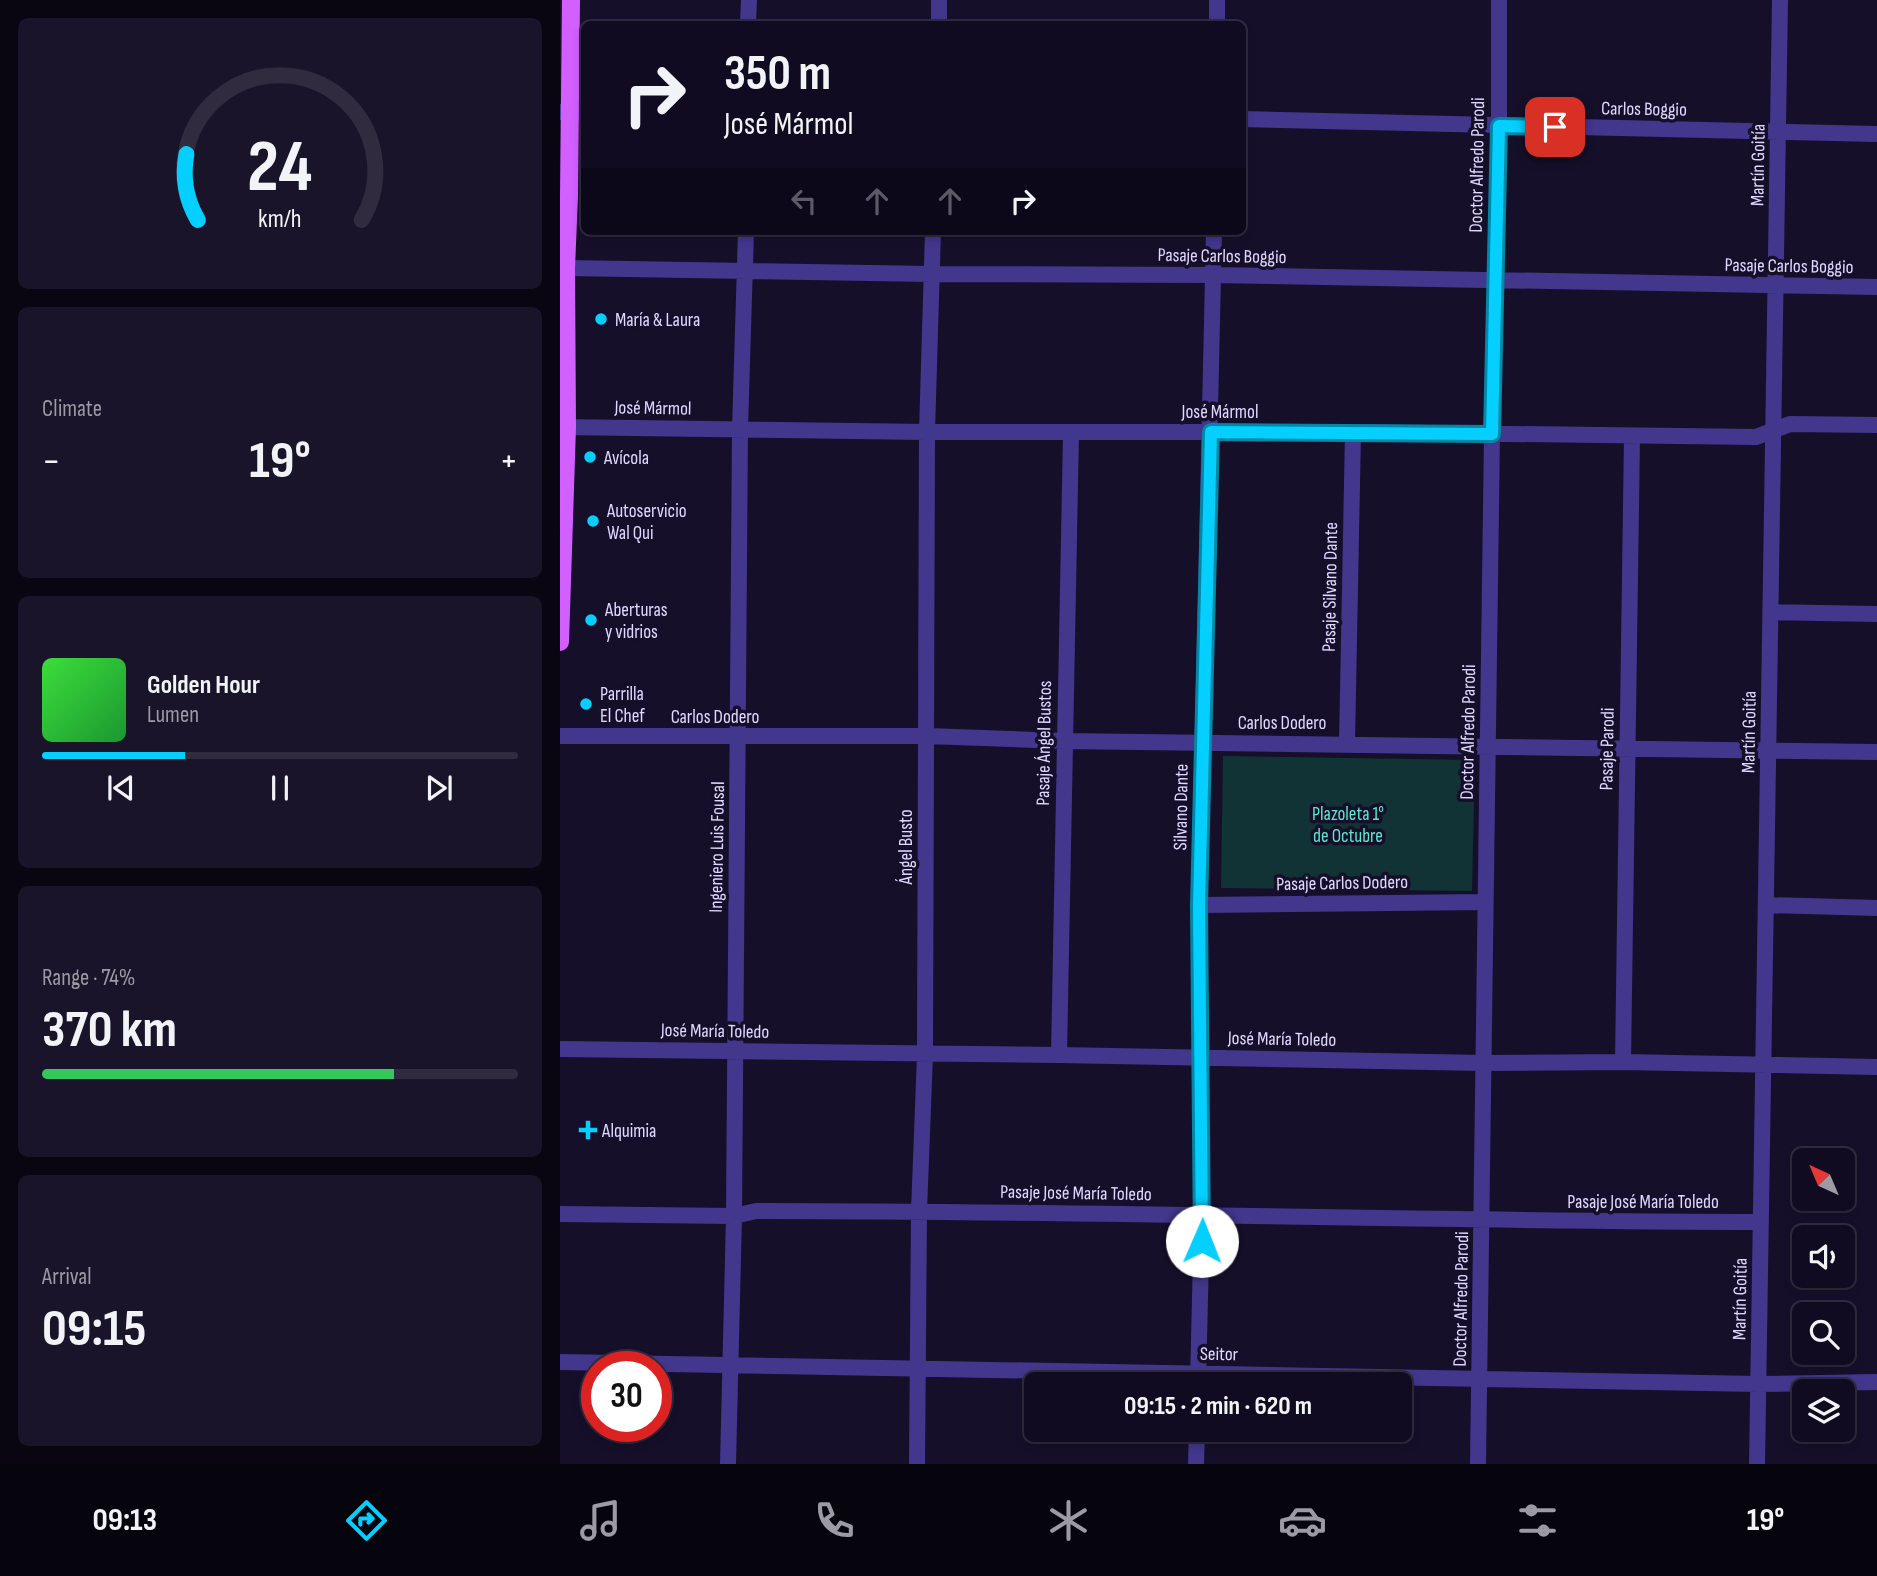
<!DOCTYPE html>
<meta charset="utf-8">
<style>
:root{--surface:#100b20;--page:#191429;--text:#f1f3f6;--muted:#9c9ba5;--line:#302b3e;--accent:#04cfff}
body{margin:0;font-family:"Sofia Sans Condensed",sans-serif;background:var(--page);color:var(--text);height:100vh;display:flex;flex-direction:column;font-size:26px;white-space:nowrap}
*{box-sizing:border-box;margin:0}
p{font-size:23px;color:var(--muted)}
.icon{flex:none;width:38px;height:38px;fill:none;stroke:currentColor;stroke-width:2;stroke-linecap:round;stroke-linejoin:round}
.map{position:relative;flex:1;overflow:hidden}
.panel{display:flex;flex-direction:column;gap:18px;padding:18px;background:#090612;width:560px}
.panel>*{flex:none}
.hud{position:absolute;left:21px;top:21px;width:665px;height:214px;border-radius:10px;box-shadow:0 4px 10px #0003,0 0 0 2px var(--line);background:#100b20;color:var(--text);overflow:hidden}
.needle{width:46px;rotate:316deg}
.tools{position:absolute;left:1232px;top:1148px;display:grid;gap:14px}
.tools a{display:grid;place-items:center;width:63px;height:63px;border-radius:10px;background:var(--surface);box-shadow:0 4px 10px #0003,0 0 0 2px var(--line);font-size:35px}
.speed{position:absolute;left:21px;top:1351px;display:flex;gap:14px;font-size:35px;font-weight:700;text-align:center}
.speed>*{display:grid;place-content:center;width:91px;height:91px;border-radius:50%;background:var(--surface);box-shadow:0 4px 10px #0003,0 0 0 2px var(--line);line-height:1}
.speed .limit{border:10px solid #d22;background:#fff;color:#111}
.pin{position:absolute;display:grid;place-items:center;width:60px;height:60px;color:#fff;margin:-30px;border-radius:14px;box-shadow:0 4px 10px #0006}
.me{position:absolute;width:77px;margin:-38px;rotate:1deg;stroke-linejoin:round;filter:drop-shadow(0 0 5px #0008)}
.turn{display:flex;align-items:center;gap:24px;height:147px;padding:0 28px;font-size:32px}
.turn .icon{width:91px;height:91px;stroke-width:2.5}
.turn b{display:block;font-size:49px;line-height:60px}
.lanes{display:flex;align-items:center;height:66px;padding:0 28px;background:#0003;justify-content:center;gap:35px;direction:ltr}
.lanes .off{opacity:.35}
.big{font-size:52px;font-weight:700;line-height:1.1}
.panel .card{flex:1;display:flex;flex-direction:column;justify-content:center;gap:10px;min-width:0;padding:0 24px;border-radius:10px;background:var(--page)}
.panel .dial{align-items:center;gap:0}
.dial svg{height:182px;overflow:visible;fill:none;stroke:var(--line);stroke-width:7;stroke-linecap:round;text-anchor:middle}
.dial text{fill:var(--text);stroke:none}
.song{display:flex;align-items:center;gap:21px}
.cover{width:84px;height:84px;border-radius:10px;background:linear-gradient(135deg,hsl(120 70% 55%),hsl(130 70% 35%))}
.played{height:7px;border-radius:4px;background:linear-gradient(90deg,var(--accent) 30%,var(--line) 30%)}
.keys{display:flex;justify-content:space-around;direction:ltr}
.heat{display:flex;justify-content:space-between;align-items:center;font-size:38px;direction:ltr}
.charge{height:10px;border-radius:5px;background:linear-gradient(90deg,#34c759 74%,var(--line) 0)}
.trip{position:absolute;left:464px;top:1372px;width:388px;height:70px;border-radius:10px;background:var(--surface);box-shadow:0 4px 10px #0003,0 0 0 2px var(--line);font-weight:700;line-height:70px;text-align:center}
.dock{display:flex;height:112px;justify-content:space-around;align-items:center;background:#06040d;color:var(--muted)}
.dock .icon{width:49px;height:49px}
.dock .current{color:var(--accent)}
.dock b{font-size:32px;color:var(--text)}
main{display:flex;flex:1;min-height:0}
.map>svg:first-child{display:block}
</style>
<main>
<section class="panel">
<div class="card dial"><svg viewBox="0 0 100 80">
<path d="M14 69A42 42 0 1 1 86 69"/>
<path d="M14 69A42 42 0 0 1 9 40" stroke="#04cfff"/>
<text x="50" y="56" font-size="32" font-weight="700">24</text>
<text x="50" y="72" font-size="11">km/h</text>
</svg></div>
<div class="card"><p>Climate</p>
<div class="heat"><a>−</a><b class="big">19°</b><a>+</a></div>
</div>
<div class="card">
<div class="song"><i class="cover"></i><div><b>Golden Hour</b><p>Lumen</p></div></div>
<div class="played"></div>
<div class="keys"><svg class="icon" aria-label="previous" viewBox="0 0 24 24"><path d="M18 5L8 12l10 7zM5 5v14"/></svg><svg class="icon" aria-label="pause" viewBox="0 0 24 24"><path d="M8 5v14M16 5v14"/></svg><svg class="icon" aria-label="next" viewBox="0 0 24 24"><path d="M6 5l10 7-10 7zM19 5v14"/></svg></div>
</div>
<div class="card"><p>Range · 74%</p><b class="big">370 km</b><div class="charge"></div></div>
<div class="card"><p>Arrival</p><b class="big">09:15</b></div>
</section>
<div class="map">
<svg width="1317" height="1464" viewBox="0 0 1317 1464">
<rect width="100%" height="100%" fill="#160f2a"/>
<path fill="#113335" d="M663,756L915,760L912,891L661,888Z"/>
<g fill="none" stroke-linecap="round" stroke-linejoin="round">
<path stroke="#42378c" stroke-width="16" d="M188,24L189,0
M379,24V0
M657,24V0
M0,112H24
M682,119L1317,134
M6,268L371,274L653,275L1317,287
M0,427L367,432H793L1196,437L1230,424L1317,425
M1211,612L1317,614
M0,736H367L504,741L1317,752
M787,743L793,432
M639,905L925,902
M1206,905L1317,908
M0,1049L499,1055L923,1063L1063,1062L1317,1067
M499,1055L511,433
M1063,1062L1072,437
M0,1214L174,1216L196,1211C531,1211 866,1221 1201,1222
M0,1362L1199,1384L1317,1382
M638,1383L642,1214L639,905L654,231
M168,1464L174,1216L180,429L186,231
M357,1464L359,1211L365,1055L367,432L373,231
M636,1464L637,1430
M918,1464L932,434L939,126V0
M1197,1464L1220,0"/>
<path stroke="#d25fff" stroke-width="18" d="M0,642L7,427L6,268L9,196L11,0"/>
</g>
<g fill="none" stroke-linecap="round" stroke-linejoin="round">
<g stroke="#0387a6" stroke-width="18">
<path id="route" d="M642,1241L639,905L651,432L932,434L939,126L995,127"/>
</g>
<use href="#route" stroke="#04cfff" stroke-width="12"/>
</g>
<g fill="#04cfff" stroke="#160f2a" stroke-width="2.5">
<circle cx="41" cy="319" r="7"/>
<circle cx="30" cy="457" r="7"/>
<circle cx="33" cy="521" r="7"/>
<circle cx="31" cy="620" r="7"/>
<circle cx="26" cy="704" r="7"/>
<path d="M24.5 1119.5h7v7h7v7h-7v7h-7v-7h-7v-7h7z"/>
</g>
<g text-anchor="middle" stroke-width="7" stroke-linejoin="round" paint-order="stroke">
<g font-size="19" fill="#e0d8ff" stroke="#160f2a">
<text transform="translate(1084 108) rotate(1)" y="7">Carlos Boggio</text>
<text transform="translate(916 165) rotate(-89)" y="7">Doctor Alfredo Parodi</text>
<text transform="translate(1197 165) rotate(-89)" y="7">Martín Goitía</text>
<text transform="translate(662 255) rotate(1)" y="7">Pasaje Carlos Boggio</text>
<text transform="translate(1229 265) rotate(1)" y="7">Pasaje Carlos Boggio</text>
<text transform="translate(93 407) rotate(1)" y="7">José Mármol</text>
<text x="660" y="418">José Mármol</text>
<text transform="translate(769 587) rotate(-89)" y="7">Pasaje Silvano Dante</text>
<text x="155" y="723">Carlos Dodero</text>
<text x="722" y="729">Carlos Dodero</text>
<text transform="translate(907 732) rotate(-89)" y="7">Doctor Alfredo Parodi</text>
<text transform="translate(1188 732) rotate(-89)" y="7">Martín Goitía</text>
<text transform="translate(483 743) rotate(-89)" y="7">Pasaje Ángel Bustos</text>
<text transform="translate(1046 749) rotate(-89)" y="7">Pasaje Parodi</text>
<text transform="translate(620 807) rotate(-89)" y="7">Silvano Dante</text>
<text transform="translate(156 847) rotate(-89)" y="7">Ingeniero Luis Fousal</text>
<text transform="translate(345 847) rotate(-90)" y="7">Ángel Busto</text>
<text transform="translate(782 882) rotate(-1)" y="7">Pasaje Carlos Dodero</text>
<text transform="translate(155 1030) rotate(1)" y="7">José María Toledo</text>
<text transform="translate(722 1038) rotate(1)" y="7">José María Toledo</text>
<text transform="translate(516 1192) rotate(1)" y="7">Pasaje José María Toledo</text>
<text x="1083" y="1208">Pasaje José María Toledo</text>
<text transform="translate(900 1299) rotate(-89)" y="7">Doctor Alfredo Parodi</text>
<text transform="translate(1179 1299) rotate(-89)" y="7">Martín Goitía</text>
<text transform="translate(659 1353) rotate(1)" y="7">Seitor</text>
</g>
<g font-size="19" fill="#e0d8ff" stroke="#160f2a" text-anchor="start">
<text x="55" y="326">María &amp; Laura</text>
<text x="44" y="464">Avícola</text>
<text x="47" y="517">Autoservicio<tspan x="47" dy="22">Wal Qui</tspan></text>
<text x="45" y="616">Aberturas<tspan x="45" dy="22">y vidrios</tspan></text>
<text x="40" y="700">Parrilla<tspan x="40" dy="22">El Chef</tspan></text>
<text x="42" y="1137">Alquimia</text>
</g>
<g font-size="19" fill="#5ce7d1" stroke="#160f2a">
<text x="788" y="820">Plazoleta 1°<tspan x="788" dy="22">de Octubre</tspan></text>
</g>
</g>
</svg>
<div class="tools">
<a><svg class="needle" viewBox="-14 -14 28 28"><path d="M0-13l5 13h-10z" fill="#e53935"/><path d="M0 13l5-13h-10z" fill="#9c9ba5"/></svg></a>
<a><svg class="icon" aria-label="sound" viewBox="0 0 24 24"><path d="M4 9h4l5-4v14l-5-4H4zM17 9q2 3 0 6"/></svg></a>
<a><svg class="icon" aria-label="search" viewBox="0 0 24 24"><circle cx="10" cy="10" r="6"/><path d="M15 15l6 6"/></svg></a>
<a><svg class="icon" aria-label="layers" viewBox="0 0 24 24"><path d="M12 4l9 5-9 5-9-5zM3 14l9 5 9-5"/></svg></a>
</div>
<div class="speed"><div class="limit">30</div></div>
<div class="pin" style="left:995px;top:127px;background:#d93025"><svg class="icon" aria-label="arrive" viewBox="0 0 24 24"><path d="M6 21V4h12l-3 4 3 4H6"/></svg></div>
<svg class="me" style="left:642px;top:1241px" viewBox="-20 -20 40 40"><circle r="19" fill="#fff"/><path d="M0-13L10 11 0 6-10 11z" fill="#04cfff"/></svg>
<div class="trip">09:15 · 2 min · 620 m</div>
<div class="hud">
<div class="turn"><svg class="icon" aria-label="right" viewBox="0 0 24 24"><path d="M7 20v-9h11M14 6l5 5-5 5"/></svg><div><b>350 m</b>José Mármol</div></div>
<div class="lanes"><svg class="icon off" aria-label="left" viewBox="0 0 24 24"><path d="M17 20v-9H6M10 6l-5 5 5 5"/></svg><svg class="icon off" aria-label="ahead" viewBox="0 0 24 24"><path d="M12 20V5M6 11l6-6 6 6"/></svg><svg class="icon off" aria-label="ahead" viewBox="0 0 24 24"><path d="M12 20V5M6 11l6-6 6 6"/></svg><svg class="icon" aria-label="right" viewBox="0 0 24 24"><path d="M7 20v-9h11M14 6l5 5-5 5"/></svg></div>
</div>
</div>
</main>
<nav class="dock">
<b>09:13</b>
<svg class="icon current" aria-label="directions" viewBox="0 0 24 24"><path d="M12 3l9 9-9 9-9-9zM9 14v-3h6M13 9l2 2-2 2"/></svg>
<svg class="icon" aria-label="music" viewBox="0 0 24 24"><path d="M9 18V5l10-2v13"/><circle cx="6" cy="18" r="3"/><circle cx="16" cy="16" r="3"/></svg>
<svg class="icon" aria-label="phone" viewBox="0 0 24 24"><path d="M5 4h4l2 5-3 2q2 4 5 5l2-3 5 2v4C11 20 4 13 5 4z"/></svg>
<svg class="icon" aria-label="climate" viewBox="0 0 24 24"><path d="M12 3v18M4 7l16 10M4 17L20 7"/></svg>
<svg class="icon" aria-label="car" viewBox="0 0 24 24"><path d="M5 17H2v-5l4-1 3-4h7l3 4 3 1v5h-3M9 17h6M6 11h13"/><circle cx="7" cy="17" r="2"/><circle cx="17" cy="17" r="2"/></svg>
<svg class="icon" aria-label="filters" viewBox="0 0 24 24"><path d="M4 7h16M4 17h16"/><circle cx="9" cy="7" r="2"/><circle cx="15" cy="17" r="2"/></svg>
<b>19°</b>
</nav>
